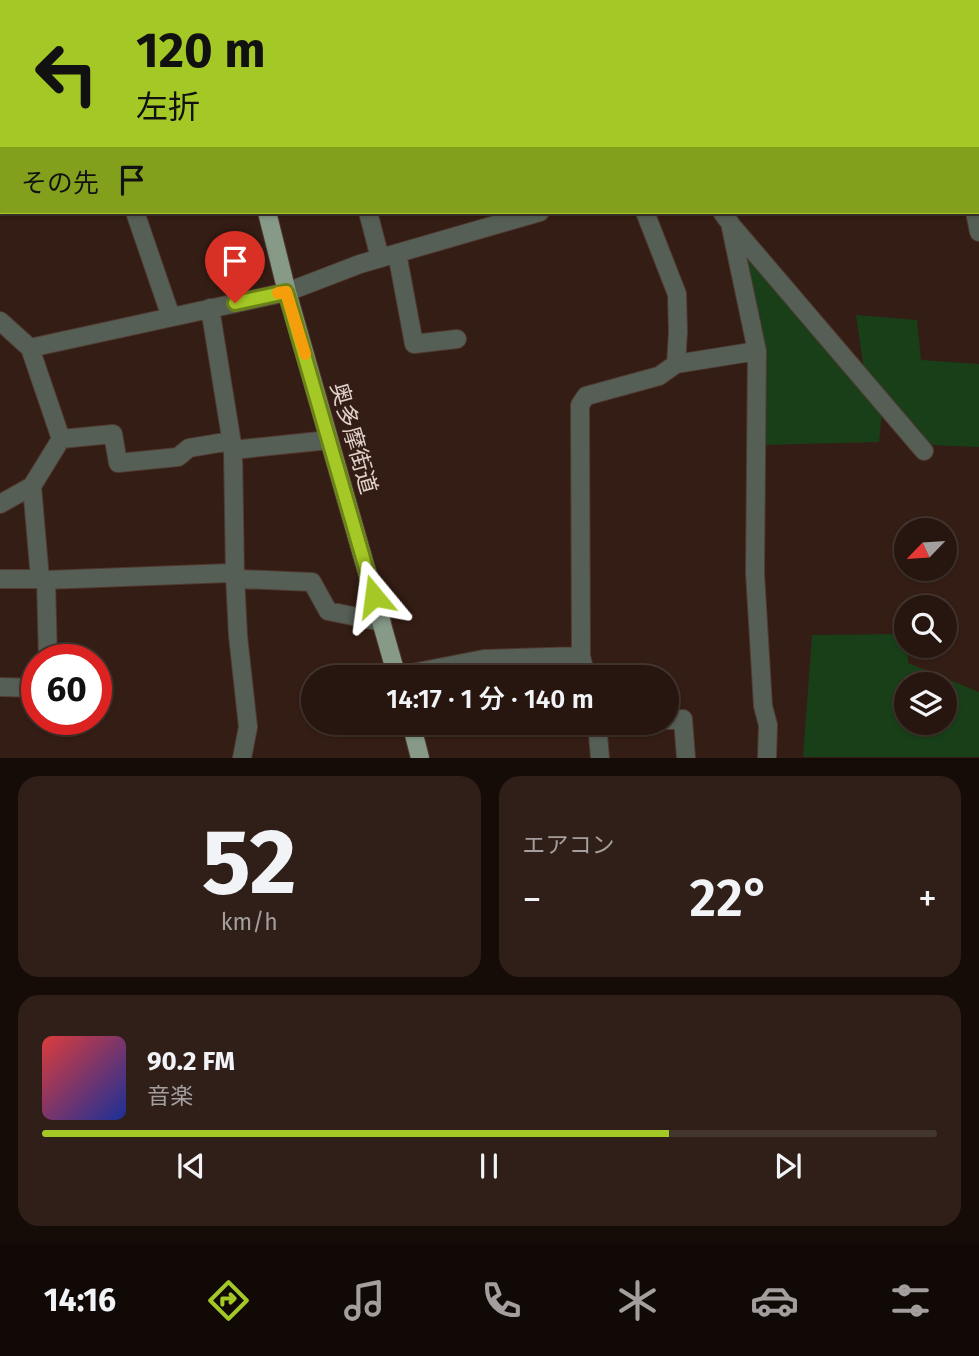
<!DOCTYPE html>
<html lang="ja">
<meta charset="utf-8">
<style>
:root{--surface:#27160f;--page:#2f1f18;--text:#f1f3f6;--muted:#a49f9e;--line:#43352f;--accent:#a4c825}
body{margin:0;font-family:"Fira Sans","Noto Sans JP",sans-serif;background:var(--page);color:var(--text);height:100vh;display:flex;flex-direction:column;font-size:26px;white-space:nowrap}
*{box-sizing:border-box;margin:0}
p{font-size:23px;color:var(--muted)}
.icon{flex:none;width:38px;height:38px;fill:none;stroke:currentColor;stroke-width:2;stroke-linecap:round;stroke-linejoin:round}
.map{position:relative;height:758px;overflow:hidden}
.details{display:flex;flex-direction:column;gap:18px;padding:18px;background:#150c08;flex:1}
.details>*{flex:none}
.guide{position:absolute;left:0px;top:0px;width:980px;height:214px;box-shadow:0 2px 5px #0004,0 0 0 2px var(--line);background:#a4c825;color:#111;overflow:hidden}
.needle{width:46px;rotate:245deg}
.controls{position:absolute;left:894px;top:518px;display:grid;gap:14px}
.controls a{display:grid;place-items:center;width:63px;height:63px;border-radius:50%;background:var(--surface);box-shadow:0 2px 5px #0004,0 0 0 2px var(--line);font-size:35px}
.speed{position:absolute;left:21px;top:644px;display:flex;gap:14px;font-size:35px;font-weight:700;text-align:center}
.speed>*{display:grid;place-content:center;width:91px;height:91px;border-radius:50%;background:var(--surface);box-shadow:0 2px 5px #0004,0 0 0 2px var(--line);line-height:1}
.speed .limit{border:10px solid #d22;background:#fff;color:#111}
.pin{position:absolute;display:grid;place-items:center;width:60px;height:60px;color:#fff;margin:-72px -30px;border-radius:50% 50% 50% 0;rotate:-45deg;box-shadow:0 0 7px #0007}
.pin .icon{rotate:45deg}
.me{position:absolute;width:77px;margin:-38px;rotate:344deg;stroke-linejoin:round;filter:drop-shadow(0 0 5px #0008)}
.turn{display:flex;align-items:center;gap:24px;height:147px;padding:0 21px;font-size:32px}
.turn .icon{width:91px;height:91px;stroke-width:2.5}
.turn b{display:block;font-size:49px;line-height:60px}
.then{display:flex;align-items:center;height:66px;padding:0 21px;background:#0003;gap:14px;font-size:26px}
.big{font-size:52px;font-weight:600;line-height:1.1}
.details .card{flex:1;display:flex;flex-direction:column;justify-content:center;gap:10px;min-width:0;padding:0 24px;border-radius:21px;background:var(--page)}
.details .dial{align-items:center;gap:0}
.dial b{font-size:91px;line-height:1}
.song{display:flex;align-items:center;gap:21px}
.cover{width:84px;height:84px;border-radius:10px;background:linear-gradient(135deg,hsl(0 70% 55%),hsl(230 70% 35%))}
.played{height:7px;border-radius:4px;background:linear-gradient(90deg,var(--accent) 70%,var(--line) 70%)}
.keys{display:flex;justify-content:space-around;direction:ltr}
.heat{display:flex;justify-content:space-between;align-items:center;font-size:38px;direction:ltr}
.details .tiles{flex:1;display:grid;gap:18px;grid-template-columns:1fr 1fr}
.card:last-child{grid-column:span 2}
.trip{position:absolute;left:301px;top:665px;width:378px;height:70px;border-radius:35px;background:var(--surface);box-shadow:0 2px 5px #0004,0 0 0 2px var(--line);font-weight:600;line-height:70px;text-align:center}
.dock{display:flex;height:112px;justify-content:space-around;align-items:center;background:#100906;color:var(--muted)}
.dock .icon{width:49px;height:49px}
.dock .current{color:var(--accent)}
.dock b{font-size:32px;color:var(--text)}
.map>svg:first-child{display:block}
</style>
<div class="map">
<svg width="979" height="758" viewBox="0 0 979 758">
<rect width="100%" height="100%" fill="#341d14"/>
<path fill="#183f18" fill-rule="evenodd" d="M741,242L882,413L879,442L762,445Z
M856,315L917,320L921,360L979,364V447L930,445L864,370Z
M906,634V646H909L908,663L979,692V757H803L812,635ZM906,684H945V723H906Z"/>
<path fill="#0007" d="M52,0H68L70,2H52Z
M113,0H161L152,2H114Z"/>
<path fill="#482e36" stroke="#745760" stroke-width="2" d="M0,0H15V2H2V21L0,22Z
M111,0H146L137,2H112Z"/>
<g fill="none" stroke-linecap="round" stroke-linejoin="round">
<g stroke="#503a31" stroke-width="20">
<path id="minor" d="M101,0V2
M275,0V2
M352,0L353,2
M441,0V2
M811,0L813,2
M969,0L970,2
M524,2L531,0
M708,2L709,0
M978,12L979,13
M978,128L979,127
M0,161L2,160
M978,198H979
M135,212L171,317
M368,212L380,258
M722,212L730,223L757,351L755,573L763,706L768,725L767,758
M975,212L979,232
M732,226L924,451
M397,253L414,344L457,339
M210,308L233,450L235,576L238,636L248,727L242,758
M0,321L30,348L287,292L360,264L540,212
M30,348L61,439L32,486L40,579L46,580L48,660
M676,364L757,351
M61,439L113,434L118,463L178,457L189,448L231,441
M233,450L329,440
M0,504L32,486
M0,579H40
M46,580L230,573L240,579L312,582L328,611L382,622
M397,676L484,659L581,656
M586,677L581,656L580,405L586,396L659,376L676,364L678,332L677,294L645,212
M0,687L37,688
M667,720L683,719L686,758
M597,723L600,758"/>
</g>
<g stroke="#503a31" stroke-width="20">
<path id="major" d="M216,0V2
M267,212L287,292L397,677
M411,723L420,758"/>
</g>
<use href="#minor" stroke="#565f56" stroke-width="18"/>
<use href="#major" stroke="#879a88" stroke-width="18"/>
</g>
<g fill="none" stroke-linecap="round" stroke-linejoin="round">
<g stroke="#6b8218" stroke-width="18">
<path id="route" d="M235,303L286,292L374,596"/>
</g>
<use href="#route" stroke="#a4c825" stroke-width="12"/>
<path stroke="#f59e0b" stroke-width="12" d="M278,293L286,292L305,354"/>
</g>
<g text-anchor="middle" stroke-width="7" stroke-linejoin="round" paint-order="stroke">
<g font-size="23" fill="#e1d1cb" stroke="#341d14">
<text transform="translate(354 438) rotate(74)" y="8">奥多摩街道</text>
</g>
</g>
</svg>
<div class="controls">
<a><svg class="needle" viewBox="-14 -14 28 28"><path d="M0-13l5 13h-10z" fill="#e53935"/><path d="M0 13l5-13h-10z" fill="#a49f9e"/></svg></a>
<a><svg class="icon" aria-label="search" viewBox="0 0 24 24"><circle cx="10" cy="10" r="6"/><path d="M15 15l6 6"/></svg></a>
<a><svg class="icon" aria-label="layers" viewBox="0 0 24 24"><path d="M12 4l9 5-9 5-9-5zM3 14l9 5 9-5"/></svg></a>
</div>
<div class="speed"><div class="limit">60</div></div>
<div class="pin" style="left:235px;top:303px;background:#d93025"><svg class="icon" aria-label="arrive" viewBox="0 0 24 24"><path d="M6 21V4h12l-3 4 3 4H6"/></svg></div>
<svg class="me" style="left:374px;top:596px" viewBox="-20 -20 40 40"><path d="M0-17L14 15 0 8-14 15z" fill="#a4c825" stroke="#fff" stroke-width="4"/></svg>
<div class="trip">14:17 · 1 分 · 140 m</div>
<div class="guide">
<div class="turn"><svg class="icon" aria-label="left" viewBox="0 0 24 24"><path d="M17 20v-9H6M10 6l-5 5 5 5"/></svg><div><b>120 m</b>左折</div></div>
<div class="then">その先<svg class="icon" aria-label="arrive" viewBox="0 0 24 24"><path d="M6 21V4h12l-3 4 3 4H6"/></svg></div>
</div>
</div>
<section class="details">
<div class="tiles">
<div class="card dial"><b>52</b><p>km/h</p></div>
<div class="card"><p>エアコン</p>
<div class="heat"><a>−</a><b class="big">22°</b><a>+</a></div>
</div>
<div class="card">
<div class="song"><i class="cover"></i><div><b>90.2 FM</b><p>音楽</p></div></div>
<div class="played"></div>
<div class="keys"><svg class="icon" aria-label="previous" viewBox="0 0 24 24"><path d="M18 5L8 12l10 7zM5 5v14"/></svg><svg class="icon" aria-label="pause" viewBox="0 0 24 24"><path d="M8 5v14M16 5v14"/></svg><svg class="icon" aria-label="next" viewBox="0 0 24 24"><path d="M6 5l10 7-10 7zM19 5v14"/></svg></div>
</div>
</div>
</section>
<nav class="dock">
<b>14:16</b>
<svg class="icon current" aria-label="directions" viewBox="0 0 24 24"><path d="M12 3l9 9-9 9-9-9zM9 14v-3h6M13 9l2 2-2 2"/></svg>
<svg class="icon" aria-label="music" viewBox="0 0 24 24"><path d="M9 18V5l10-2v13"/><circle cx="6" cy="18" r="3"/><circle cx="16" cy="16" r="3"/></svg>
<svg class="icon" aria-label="phone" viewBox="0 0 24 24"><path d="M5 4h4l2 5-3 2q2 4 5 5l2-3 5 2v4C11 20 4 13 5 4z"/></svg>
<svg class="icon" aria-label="climate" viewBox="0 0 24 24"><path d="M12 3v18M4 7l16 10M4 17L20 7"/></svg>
<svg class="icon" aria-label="car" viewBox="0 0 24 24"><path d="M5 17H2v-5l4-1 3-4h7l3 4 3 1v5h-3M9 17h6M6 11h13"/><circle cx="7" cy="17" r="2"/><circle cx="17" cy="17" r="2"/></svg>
<svg class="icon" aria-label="filters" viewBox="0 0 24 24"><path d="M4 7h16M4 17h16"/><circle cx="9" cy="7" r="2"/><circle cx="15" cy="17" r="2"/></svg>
</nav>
